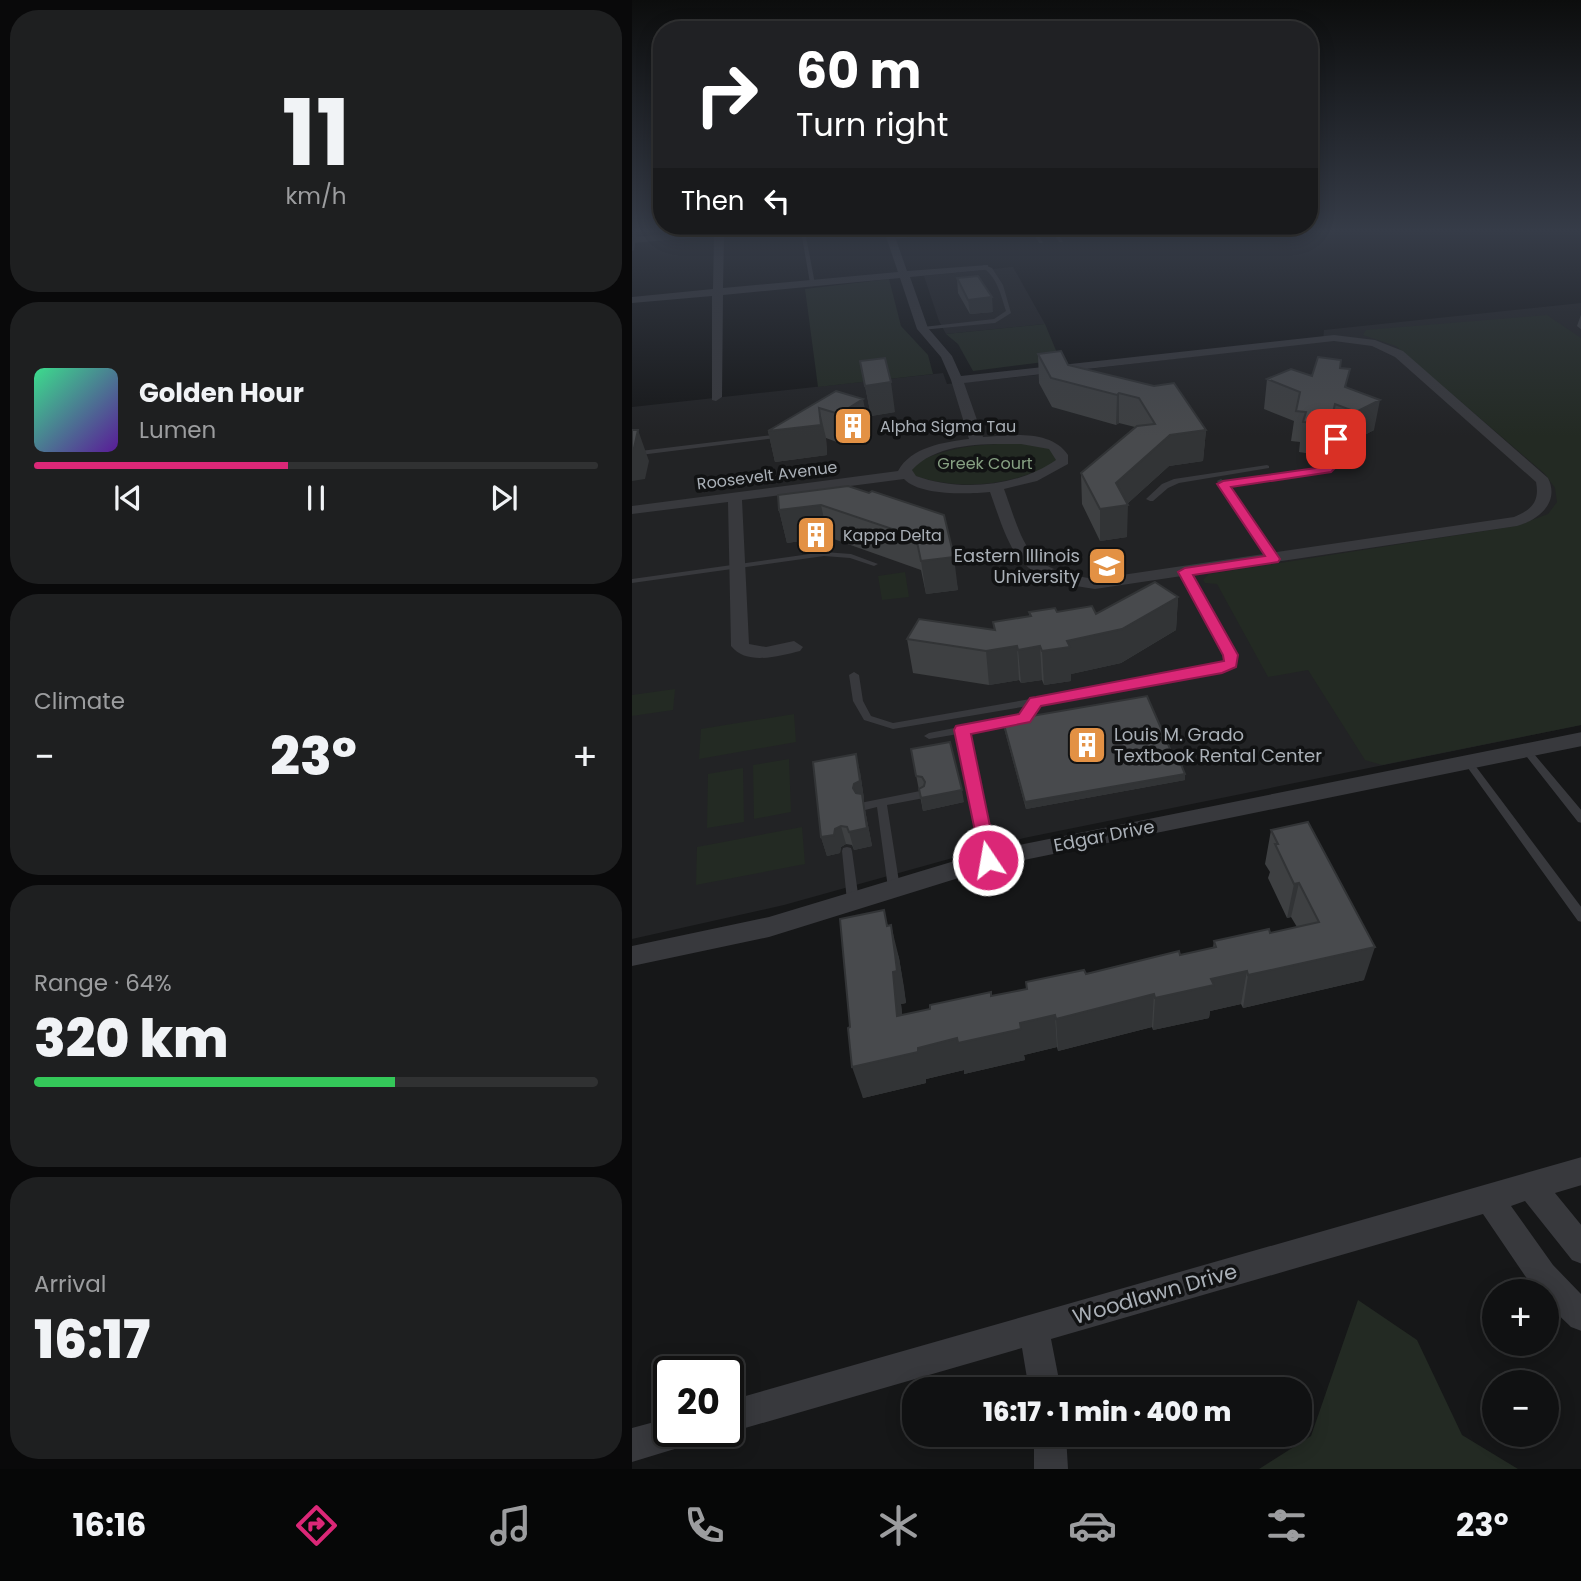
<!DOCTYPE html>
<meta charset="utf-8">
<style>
:root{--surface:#101112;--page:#1e1f20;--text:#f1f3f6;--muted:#9c9d9f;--line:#303132;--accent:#db2777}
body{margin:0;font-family:Poppins,sans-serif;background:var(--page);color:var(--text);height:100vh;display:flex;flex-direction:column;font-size:26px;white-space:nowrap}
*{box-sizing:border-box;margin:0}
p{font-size:23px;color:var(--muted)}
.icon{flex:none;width:38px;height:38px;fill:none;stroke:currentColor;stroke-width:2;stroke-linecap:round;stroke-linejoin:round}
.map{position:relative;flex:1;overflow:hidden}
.side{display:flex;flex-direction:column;gap:10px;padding:10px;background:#09090a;width:632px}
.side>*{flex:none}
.guide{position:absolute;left:21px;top:21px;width:665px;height:214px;border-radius:28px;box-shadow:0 4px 18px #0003,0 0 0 2px var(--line);background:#202124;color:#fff;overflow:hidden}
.tools{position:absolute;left:850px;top:1279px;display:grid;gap:14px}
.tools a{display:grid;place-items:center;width:77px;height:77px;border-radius:50%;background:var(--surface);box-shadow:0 4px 18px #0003,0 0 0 2px var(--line);font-size:35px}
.speed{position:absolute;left:21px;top:1356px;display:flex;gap:14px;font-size:35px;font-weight:700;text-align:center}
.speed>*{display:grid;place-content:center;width:91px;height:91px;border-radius:50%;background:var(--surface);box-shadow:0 4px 18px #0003,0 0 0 2px var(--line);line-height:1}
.speed .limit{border:4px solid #111;border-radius:10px;background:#fff;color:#111}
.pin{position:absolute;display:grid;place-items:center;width:60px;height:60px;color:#fff;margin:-30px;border-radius:14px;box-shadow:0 4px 10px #0006}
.me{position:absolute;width:77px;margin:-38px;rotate:348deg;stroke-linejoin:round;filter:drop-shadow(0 0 5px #0008)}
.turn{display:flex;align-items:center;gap:24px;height:147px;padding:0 28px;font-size:32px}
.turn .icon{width:91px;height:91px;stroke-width:2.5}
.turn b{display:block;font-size:49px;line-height:60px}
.then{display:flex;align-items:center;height:66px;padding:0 28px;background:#0003;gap:14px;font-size:26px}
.big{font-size:52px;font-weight:800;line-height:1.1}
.side .tile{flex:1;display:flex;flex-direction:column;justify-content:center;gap:10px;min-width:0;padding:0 24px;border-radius:28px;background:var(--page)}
.side .dial{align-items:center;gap:0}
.dial b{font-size:91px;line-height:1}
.song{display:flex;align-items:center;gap:21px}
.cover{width:84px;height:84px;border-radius:10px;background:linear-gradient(135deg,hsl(150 70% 55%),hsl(270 70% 35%))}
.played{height:7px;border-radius:4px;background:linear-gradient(90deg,var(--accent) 45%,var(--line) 45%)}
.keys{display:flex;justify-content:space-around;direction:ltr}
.heat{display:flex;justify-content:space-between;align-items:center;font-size:38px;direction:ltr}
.charge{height:10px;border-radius:5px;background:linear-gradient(90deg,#34c759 64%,var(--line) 0)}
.trip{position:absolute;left:270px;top:1377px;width:410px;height:70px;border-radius:28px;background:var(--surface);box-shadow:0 4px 18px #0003,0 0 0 2px var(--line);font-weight:800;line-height:70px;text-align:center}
.dock{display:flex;height:112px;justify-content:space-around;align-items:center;background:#060707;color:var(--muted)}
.dock .icon{width:49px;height:49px}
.dock .on{color:var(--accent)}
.dock b{font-size:32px;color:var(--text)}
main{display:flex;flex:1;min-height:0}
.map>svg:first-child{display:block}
</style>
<main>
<section class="side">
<div class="tile dial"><b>11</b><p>km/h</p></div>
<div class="tile">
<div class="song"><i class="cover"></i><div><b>Golden Hour</b><p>Lumen</p></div></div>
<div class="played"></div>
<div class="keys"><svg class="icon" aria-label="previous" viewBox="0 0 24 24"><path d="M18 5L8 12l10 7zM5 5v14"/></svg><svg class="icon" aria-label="pause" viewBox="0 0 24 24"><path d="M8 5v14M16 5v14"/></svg><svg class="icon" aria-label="next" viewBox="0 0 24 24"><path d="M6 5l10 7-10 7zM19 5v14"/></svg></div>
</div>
<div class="tile"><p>Climate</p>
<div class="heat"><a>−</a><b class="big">23°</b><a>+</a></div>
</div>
<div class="tile"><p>Range · 64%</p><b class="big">320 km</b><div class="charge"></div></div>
<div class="tile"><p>Arrival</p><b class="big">16:17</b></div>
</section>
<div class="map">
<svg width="950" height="1469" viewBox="0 0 950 1469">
<rect width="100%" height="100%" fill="#161718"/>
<path fill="#222325" d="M381,267L413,324L314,334L307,321L292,276Z
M949,303V725L392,838L152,905L0,939V407L311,373L315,384L415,374L691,341L692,330Z"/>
<path fill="#232a23" d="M257,279L269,326L296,355L301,374L186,387L173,289Z
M915,315L949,338V725L750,765L733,760L676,670L636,677L585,584L573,583L571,580L577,574L884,526L916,514L925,502L923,488L913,474L764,346L731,335L734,330Z
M413,324L428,360L341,371L326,344L314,334Z
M393,443L420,448L425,457L424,462C380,486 330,491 283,476L280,471L282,464C318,445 353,444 393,443Z
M273,572L277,597L250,600L246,576Z
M43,689L41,710L0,716V695Z
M162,714L164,742L67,759L69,729Z
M157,759L159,812L122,819L121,765Z
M111,768L112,822L75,828L76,774Z
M170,827L173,864L64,885L65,847Z
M726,1300L785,1340L830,1435L886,1469H627L679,1436Z"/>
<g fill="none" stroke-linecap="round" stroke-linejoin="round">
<path fill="#38393d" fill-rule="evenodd" d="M1,231H5L2,250L0,251Z
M169,231H173L183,284L178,283Z
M400,231H404L411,243H407Z
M420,231H424L431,242H427Z
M319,232L321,234L258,239L256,238Z
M352,265L360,268L371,285L379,313L363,323L289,330L288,329L291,327L362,319L374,311C369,296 365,275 349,267Z
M149,434L152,436L151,437L0,456V452Z
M702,438H706L715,450L706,464L697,471L596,486L645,559L641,561H638L585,481L589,479L593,482L693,468L701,462L709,450L701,439Z
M635,465L637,466V468L547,483L536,488L521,501H518L514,499L530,484L542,479Z
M192,552L219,554L246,564L242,566L218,558L192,556L0,583V579Z
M550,571H556L557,573L603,655L602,666L590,672L408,704L395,720L335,732L361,860L360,863L356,864L352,863L351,860L326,734L297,739L292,736L297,733L389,715L396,706L261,729L232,720L221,701L217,675L222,672L227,675L231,701L239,716L261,723L588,666L595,663V655L549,573Z
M894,747L897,748L950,811V823L946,822L891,752L889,750L891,748Z
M836,758L839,760L950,908V922L946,921L833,764L831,762L833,760Z
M288,791L292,792L293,795L292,798L255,805L268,888L266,891L262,892L258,891L256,888L245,807L233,810L229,809L228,806L229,803L233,802Z
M215,847L219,848L220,851L227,901L225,904L221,906L217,904L215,901L210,851L211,848Z"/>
<path fill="#38393d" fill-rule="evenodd" d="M78,231H113L92,235L91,288L266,272L252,231H261L275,271L356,265V269L352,270L278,277L296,328L320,356L329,376L702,335L743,340L771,351L916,478C928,502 907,520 885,526L463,589C386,578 382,561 358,492C336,494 288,496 272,479L110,500L117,644L134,647L162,641L171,647L168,651C147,656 115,666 99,646L96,502L0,514V506L266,471C279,447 312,442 337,439L319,380L309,357L285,329L268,278L91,295L90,397L84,401L80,400V296L0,303V297L81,289L82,236L0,243V237ZM702,341L740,346L763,357L904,482C908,502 899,510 882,517L463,579C394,569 394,550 372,489L405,481L436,464V455C419,429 378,435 351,437L332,383ZM389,444L417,449L424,460C385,487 328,492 284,476L280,470C305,442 354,444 389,444Z
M950,732V746L392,860L349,871L137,937L0,966V946L137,917L349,853L392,844Z
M950,1157V1185L923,1193L950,1226V1264L940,1260L893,1201L879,1206L921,1265L950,1295V1331L939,1327L915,1304V1292H904L851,1214L419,1339L429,1390H397L390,1348L96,1433L92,1432H96V1401Z
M37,1418V1432H63L59,1444L0,1462V1428Z
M402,1435H434L436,1469H402Z"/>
</g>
<path fill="#3e4042" d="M325,278L361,312L338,314L326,293Z
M950,312V330L945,326Z
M406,354L436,365L574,430L571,461L537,466L495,504V537L468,541L450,504L449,473L503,427L487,423L484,425L420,407L407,383Z
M228,361L263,412L239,416Z
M708,368L715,388L742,430L719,442L698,434L693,456L667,452L668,442L659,441L662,421L632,409L635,379L680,376Z
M204,391L237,429L213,445L194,438L195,455L143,462L136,431Z
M237,493L312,515L326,590L294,594L289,570L196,537L155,543L147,510Z
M546,597L544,630L489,663L439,674V681L412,685L410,680L389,683L387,680L357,685L281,673L275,639L362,629L361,622L397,616V612L464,614Z
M371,721L542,758L553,780L394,809L372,728Z
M279,749L332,802L291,811Z
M228,772L232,799L231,800L240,846L222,850L220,845L214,844L209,847L208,853L195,856L189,837Z
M639,830L732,980L611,1008L609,1004L578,1011L577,1018L521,1030L520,1027L426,1051L425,1047L392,1055L393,1060L332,1074V1070L294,1079V1083L231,1098L218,1027L256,925L267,958L274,1003L269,1004L270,1015L394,989V982L454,974L548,955L581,948L582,941L638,933L665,927L659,917L655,918L636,878L638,872L633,864Z"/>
<path fill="#323436" d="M360,297L361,312L338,314L336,300Z
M259,382L263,412L239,416L233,386Z
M487,393V423L484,425L485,395Z
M231,399L237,429L213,445L207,414Z
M748,400L742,430L719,442L724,412Z
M703,404L698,434L693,456L698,425Z
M187,408L194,438L195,455L143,462L136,431Z
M6,430L17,461L13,479L0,481V448Z
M574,430L571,461L537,466L494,505H496L495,537L468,541V509L484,483L538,435Z
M189,505L196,537L155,543L147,510Z
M322,557L326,590L294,594L289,561Z
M546,597L544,630L489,663L439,674V681L412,685L410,651L435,641Z
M385,646L387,680L357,685L354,651Z
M408,646L410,680L389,683L386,650Z
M224,754L228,772L232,799L231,800L240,846L222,850L217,832L227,802L221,788Z
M553,774V780L394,809L393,802Z
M330,790L332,802L291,811L289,798Z
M209,826L214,844L209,847L208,853L195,856L189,837Z
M667,883L659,917L655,918L662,884Z
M259,925L267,958L272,987L274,1003L269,1004L274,1048L265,1016L261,972Z
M743,947L732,980L611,1008L616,975Z
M615,971L609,1004L578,1011L577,1018L521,1030L523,998L579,979Z
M522,994L520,1027L426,1051L424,1019Z
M423,1015L425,1047L392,1055L393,1060L332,1074V1070L294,1079V1083L231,1098L220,1067L286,1048Z"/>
<path fill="#484a4d" stroke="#323436" stroke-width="2" d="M346,276L360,297L336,300L325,278Z
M429,351L436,365L522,386L542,383L574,430L538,435L484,483L496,505L468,509L449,473L505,426L523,424L507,398L487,393L485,395L419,378L406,354Z
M686,357L709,360L708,368L718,369L713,387L748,400L724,412L703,404L698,425L671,422L674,412L664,411L668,392L635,379L659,369L680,376Z
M253,358L259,382L233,386L228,361Z
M204,391L231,399L207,414L187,408L189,425L136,431Z
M0,430H6L2,448H0Z
M216,486L237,493L240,491L312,515L322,557L289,561L284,537L189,505L147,510L146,495Z
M523,582L546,597L490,629L435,641L438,647L410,651L408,646L386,650L385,646L354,651L275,639L287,619L363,630L361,622L399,616L397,612L423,608L425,612L460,606L464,614Z
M515,696L542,758L546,757L553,774L393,802L371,721Z
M318,742L330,790L289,798L287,789L292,786L293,782L290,777L284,776L279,749Z
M224,754L228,781L222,784L221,788L224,793L230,794L235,828L217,832L215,827L209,826L203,829L202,835L189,837L181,762Z
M676,822L743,947L616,975L615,971L579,979L582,985L523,998L522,994L424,1019L423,1015L388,1023L389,1029L326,1043L325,1038L286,1048V1052L220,1067L216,1028L218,1027L208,919L252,910L255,926L259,925L263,954L265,971L261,972L265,1016L298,1009V1005L359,992V996L395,989L394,982L452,970L454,974L547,951L548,955L584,947L582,941L637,929L638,933L687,922L667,883L662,884L643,844H646L639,830Z"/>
<linearGradient id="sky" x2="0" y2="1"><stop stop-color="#0c0d0d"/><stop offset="0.53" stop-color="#363c48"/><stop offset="1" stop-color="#363c48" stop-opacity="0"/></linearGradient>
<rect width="950" height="436" fill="url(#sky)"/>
<path fill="#db2777" stroke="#8e194d" stroke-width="2" d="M700,437H708L717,450L714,457L699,472L599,487L648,559L646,562L561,575L606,655L604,667L590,673L409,706L398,722L339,734L365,860L363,865H350L322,730L324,726L387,714L398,698L404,697L592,661L591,655L546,572L553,568L633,556L585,484L591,481L691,467L706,450L698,439Z"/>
<defs>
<g id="building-square" transform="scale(2.0125)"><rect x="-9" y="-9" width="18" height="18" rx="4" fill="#e39144" stroke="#111213"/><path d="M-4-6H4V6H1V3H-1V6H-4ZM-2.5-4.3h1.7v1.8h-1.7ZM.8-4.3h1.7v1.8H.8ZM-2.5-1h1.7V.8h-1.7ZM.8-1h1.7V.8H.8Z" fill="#fff"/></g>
<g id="university-square" transform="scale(2.0125)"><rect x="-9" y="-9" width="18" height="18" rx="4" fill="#e39144" stroke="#111213"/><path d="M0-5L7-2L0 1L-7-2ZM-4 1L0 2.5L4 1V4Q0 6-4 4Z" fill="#fff"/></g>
</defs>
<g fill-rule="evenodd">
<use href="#building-square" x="221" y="426"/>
<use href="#building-square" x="184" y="535"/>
<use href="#university-square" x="475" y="566"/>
<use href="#building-square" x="455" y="745"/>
</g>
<g text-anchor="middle" stroke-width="7" stroke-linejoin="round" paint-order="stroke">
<g font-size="16" fill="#aab0b7" stroke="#111213" text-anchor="start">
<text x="248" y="432">Alpha Sigma Tau</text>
<text x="211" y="541">Kappa Delta</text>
</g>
<g font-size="16" fill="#86a082" stroke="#111213">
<text x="353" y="469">Greek Court</text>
</g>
<g font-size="16" fill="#aab0b7" stroke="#111213">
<text transform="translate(135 475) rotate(-7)" y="6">Roosevelt Avenue</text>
</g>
<g font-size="18" fill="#aab0b7" stroke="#111213" text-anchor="end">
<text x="448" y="562">Eastern Illinois<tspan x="448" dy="21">University</tspan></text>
<text x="482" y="741" text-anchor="start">Louis M. Grado<tspan x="482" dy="21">Textbook Rental Center</tspan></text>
</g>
<g font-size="18" fill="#aab0b7" stroke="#111213">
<text transform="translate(472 836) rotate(-11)" y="6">Edgar Drive</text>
</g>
<g font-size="21" fill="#aab0b7" stroke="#111213">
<text transform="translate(523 1294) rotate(-16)" y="7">Woodlawn Drive</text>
</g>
</g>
</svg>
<div class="tools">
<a>+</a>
<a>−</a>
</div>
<div class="speed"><div class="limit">20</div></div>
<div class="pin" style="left:704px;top:439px;background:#d93025"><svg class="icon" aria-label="arrive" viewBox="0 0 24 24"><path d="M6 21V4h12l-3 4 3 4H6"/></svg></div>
<svg class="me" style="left:356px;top:860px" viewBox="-20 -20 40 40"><circle r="17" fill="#db2777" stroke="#fff" stroke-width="3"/><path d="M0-11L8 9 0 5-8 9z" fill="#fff"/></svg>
<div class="trip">16:17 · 1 min · 400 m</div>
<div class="guide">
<div class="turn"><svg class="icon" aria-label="right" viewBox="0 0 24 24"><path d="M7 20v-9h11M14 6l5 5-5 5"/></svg><div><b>60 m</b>Turn right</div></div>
<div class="then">Then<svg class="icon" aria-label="left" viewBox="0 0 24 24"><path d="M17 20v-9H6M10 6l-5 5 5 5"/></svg></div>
</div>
</div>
</main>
<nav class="dock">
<b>16:16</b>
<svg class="icon on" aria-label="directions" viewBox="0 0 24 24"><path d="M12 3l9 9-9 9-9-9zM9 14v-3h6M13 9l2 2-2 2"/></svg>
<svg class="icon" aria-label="music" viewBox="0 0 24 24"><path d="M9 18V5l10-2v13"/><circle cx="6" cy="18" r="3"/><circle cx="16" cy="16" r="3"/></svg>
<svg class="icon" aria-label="phone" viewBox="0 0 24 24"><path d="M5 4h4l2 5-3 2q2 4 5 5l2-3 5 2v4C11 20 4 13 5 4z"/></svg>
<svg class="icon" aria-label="climate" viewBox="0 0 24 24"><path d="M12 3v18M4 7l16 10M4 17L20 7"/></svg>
<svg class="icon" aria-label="car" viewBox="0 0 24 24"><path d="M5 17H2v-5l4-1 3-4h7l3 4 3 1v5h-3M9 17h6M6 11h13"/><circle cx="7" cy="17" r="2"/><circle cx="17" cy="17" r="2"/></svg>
<svg class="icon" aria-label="filters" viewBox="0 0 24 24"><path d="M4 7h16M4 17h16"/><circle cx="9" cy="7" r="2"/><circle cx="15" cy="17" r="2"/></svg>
<b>23°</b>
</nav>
